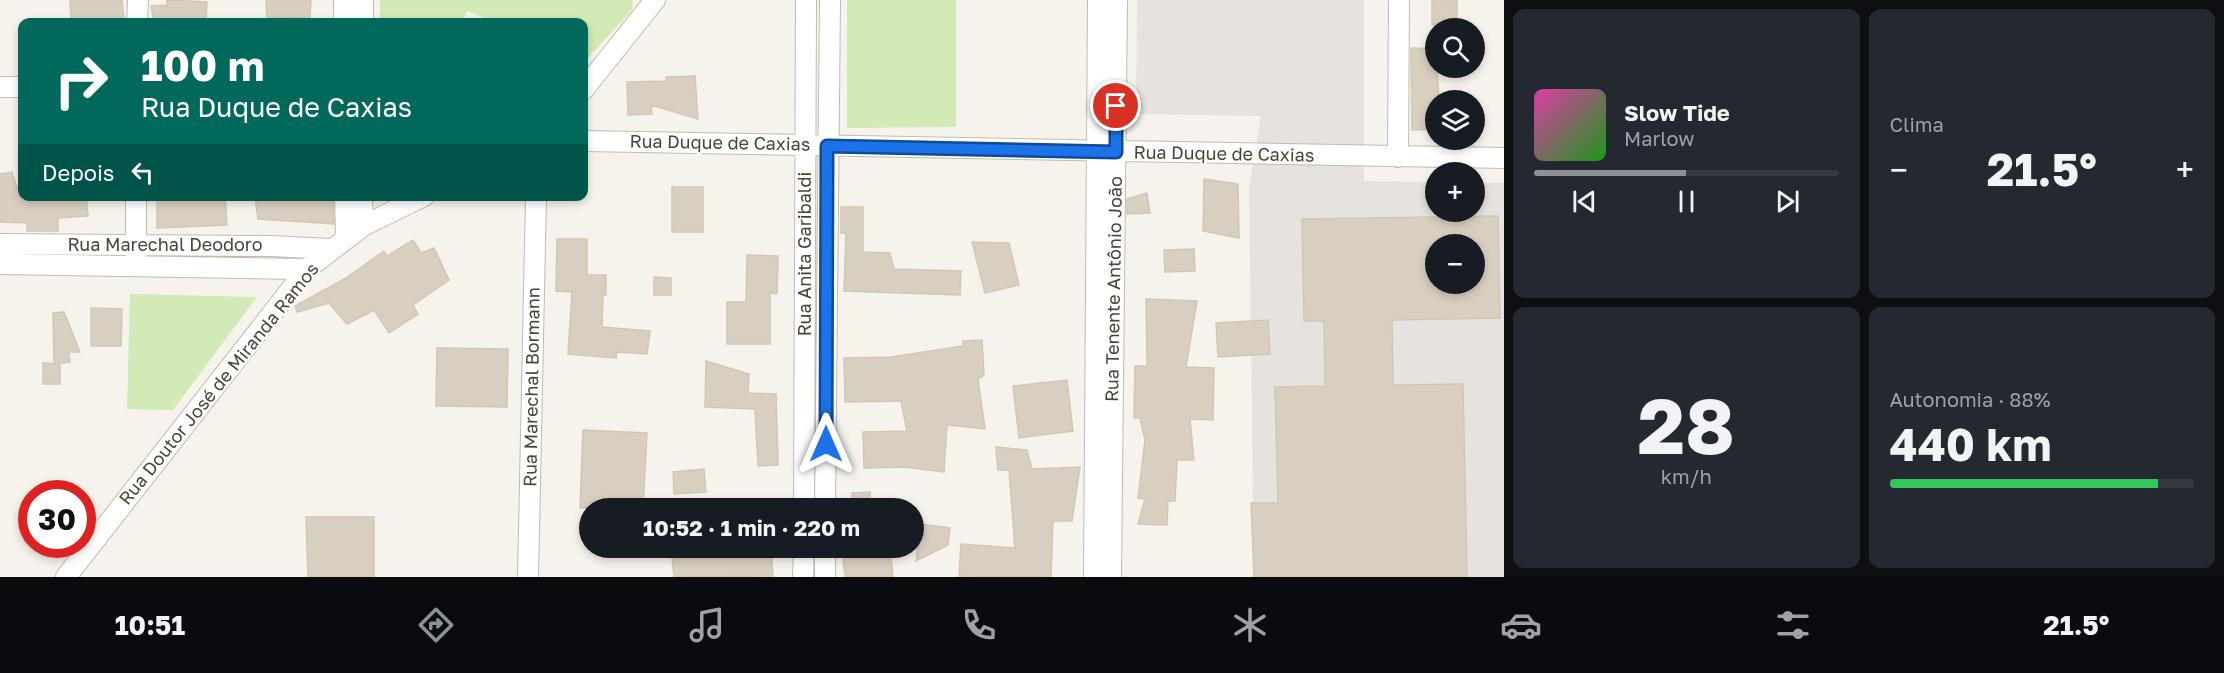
<!DOCTYPE html>
<html lang="pt">
<meta charset="utf-8">
<style>
:root{--surface:#171b24;--page:#242831;--text:#f1f3f6;--muted:#9ea1a6;--line:#363941;--accent:#8c9099}
body{margin:0;font-family:"Golos Text",sans-serif;background:var(--page);color:var(--text);height:100vh;display:flex;flex-direction:column;font-size:22px;white-space:nowrap}
*{box-sizing:border-box;margin:0}
p{font-size:20px;color:var(--muted)}
.icon{flex:none;width:33px;height:33px;fill:none;stroke:currentColor;stroke-width:2;stroke-linecap:round;stroke-linejoin:round}
.map{position:relative;flex:1;overflow:hidden}
.sheet{display:flex;flex-direction:column;gap:9px;padding:9px;background:#0d0f14;width:720px}
.sheet>*{flex:none}
.top-card{position:absolute;left:18px;top:18px;width:570px;height:183px;border-radius:12px;box-shadow:0 3px 9px #0003;background:#00695c;color:#fff;overflow:hidden}
.fabs{position:absolute;left:1425px;top:18px;display:grid;gap:12px}
.fabs a{display:grid;place-items:center;width:60px;height:60px;border-radius:50%;background:var(--surface);box-shadow:0 3px 9px #0003;font-size:30px}
.speed{position:absolute;left:18px;top:480px;display:flex;gap:12px;font-size:30px;font-weight:700;text-align:center}
.speed>*{display:grid;place-content:center;width:78px;height:78px;border-radius:50%;background:var(--surface);box-shadow:0 3px 9px #0003;line-height:1}
.speed .limit{border:9px solid #d22;background:#fff;color:#111}
.pin{position:absolute;display:grid;place-items:center;width:51px;height:51px;color:#fff;margin:-26px;border:3px solid #fff;border-radius:50%;box-shadow:0 2px 6px #0007}
.me{position:absolute;width:66px;margin:-33px;rotate:0deg;stroke-linejoin:round;filter:drop-shadow(0 0 4px #0008)}
.turn{display:flex;align-items:center;gap:21px;height:126px;padding:0 24px;font-size:27px}
.turn .icon{width:78px;height:78px;stroke-width:2.5}
.turn b{display:block;font-size:42px;line-height:51px}
.then{display:flex;align-items:center;height:57px;padding:0 24px;background:#0003;gap:12px;font-size:22px}
.big{font-size:45px;font-weight:700;line-height:1.1}
.sheet .card{flex:1;display:flex;flex-direction:column;justify-content:center;gap:9px;min-width:0;padding:0 21px;border-radius:12px;background:var(--page)}
.sheet .dial{align-items:center;gap:0}
.dial b{font-size:78px;line-height:1}
.song{display:flex;align-items:center;gap:18px}
.cover{width:72px;height:72px;border-radius:9px;background:linear-gradient(135deg,hsl(320 70% 55%),hsl(120 70% 35%))}
.played{height:6px;border-radius:3px;background:linear-gradient(90deg,var(--accent) 50%,var(--line) 50%)}
.keys{display:flex;justify-content:space-around;direction:ltr}
.heat{display:flex;justify-content:space-between;align-items:center;font-size:33px;direction:ltr}
.charge{height:9px;border-radius:4px;background:linear-gradient(90deg,#34c759 88%,var(--line) 0)}
.sheet .tiles{flex:1;display:grid;gap:9px;grid-template-columns:repeat(2,1fr)}
.trip{position:absolute;left:579px;top:498px;width:345px;height:60px;border-radius:30px;background:var(--surface);box-shadow:0 3px 9px #0003;font-weight:700;line-height:60px;text-align:center}
.dock{display:flex;height:96px;justify-content:space-around;align-items:center;background:#090b0e;color:var(--muted)}
.dock .icon{width:42px;height:42px}
.dock .on{color:var(--accent)}
.dock b{font-size:27px;color:var(--text)}
main{display:flex;flex:1;min-height:0}
.map>svg:first-child{display:block}
</style>
<main>
<div class="map">
<svg width="1504" height="577" viewBox="0 0 1504 577">
<rect width="100%" height="100%" fill="#f6f3ec"/>
<path fill="#e6e2dd" fill-rule="evenodd" d="M1137,0H1364V181L1435,182L1436,212H1474L1475,183H1504V577H1254L1249,187L1261,116L1136,114ZM1436,244H1474V284H1436Z"/>
<path fill="#d2eab5" d="M380,0H633L632,10L587,59L584,58V22H495L467,11L462,22H380Z
M847,0H956V127L847,128Z
M130,294L257,297L173,410L127,409Z"/>
<path fill="#d8cfc1" stroke="#d3c7b4" stroke-width="1.5" fill-rule="evenodd" d="M70,0H122L124,22H71Z
M167,0L207,2L206,22H154L151,6L167,5Z
M266,0H311L310,18L267,17Z
M1432,0H1457V26L1432,25Z
M1411,48L1436,49L1439,100H1436V129L1412,130Z
M695,76L698,119L651,105L652,114L628,115L627,82L666,81V77Z
M12,172L20,197L86,196L88,216L58,218V231H27V223L0,222V174Z
M1204,179L1238,184L1239,238L1203,231Z
M672,187H703V232H672Z
M1147,193L1150,213L1127,214V199Z
M157,196H225L227,225L157,228Z
M255,196H333L334,224L258,219Z
M841,207H863V252L890,253L894,269L961,271L960,295L844,291L846,233H841Z
M1498,216L1500,318L1392,320L1393,385L1463,384L1467,577H1254L1251,503H1278L1275,387L1325,386L1324,321H1304L1302,219ZM1436,244H1474V284H1436Z
M557,239H587V275H606V295H603L602,327L650,331L647,354L617,352L616,358L568,354L572,292L556,291Z
M413,240L421,253L434,248L449,280L413,305L418,314L389,333L374,310L347,324L329,303L297,312L295,306L346,278L384,251L387,256Z
M972,242L1009,243L1019,285L985,293Z
M1194,249L1195,271L1165,272L1164,250Z
M747,255L778,256L777,294L770,293V344H727V302H746Z
M654,277L671,278V295H654Z
M1146,299L1197,301L1186,367L1214,368L1213,420L1190,419L1194,460H1177L1175,501H1168L1167,525L1138,524L1145,499L1138,498L1145,440L1140,418H1134L1135,366H1147Z
M91,308L122,309L121,346H91Z
M64,312L80,352H69L70,362L54,364L53,313Z
M1268,320L1270,354L1218,357L1216,323Z
M982,340L984,375L978,379L985,429L947,425L944,472L904,467L864,468L863,432L907,431L901,401L845,402L844,358L891,357L963,346V341Z
M437,348L508,349L507,407L436,406Z
M706,361L749,374L748,393L776,394L778,465L758,466L755,409L705,407Z
M43,363L60,364V384H43Z
M1067,380L1073,431L1019,438L1013,386Z
M583,430L647,433L643,508H580Z
M996,447L1027,450L1032,469L1080,467L1072,521H1053L1051,577L959,576L961,544L1015,548L1009,470H998Z
M704,469L706,492L674,494L673,472Z
M870,492L871,508H852V493Z
M306,517H374V577H308Z
M920,524L950,528L948,545L916,561Z
M671,548H771L773,576L674,577Z
M842,548H890L893,577H845Z"/>
<g fill="none" stroke-linecap="round" stroke-linejoin="round">
<g stroke="#c2bbae" stroke-width="22">
<path id="minor" d="M344,0V22
M137,22L138,0
M363,22V0
M0,87H22
M584,89L655,0
M584,141L1504,158
M1398,157L1399,0
M345,196L346,237
M362,196L363,226
M0,244L271,246L330,249
M136,256V196
M0,264L307,269
M804,508L806,0
M825,508L830,0
M66,577L307,269L363,226L424,196
M528,577L536,196
M803,577L804,548
M825,577V548
M1094,577L1098,0
M1111,577L1117,0"/>
</g>
<use href="#minor" stroke="#fff" stroke-width="20"/>
</g>
<g fill="none" stroke-linecap="round" stroke-linejoin="round">
<g stroke="#114b97" stroke-width="15">
<path id="route" d="M826,444L827,146L1116,152V106"/>
</g>
<use href="#route" stroke="#1a73e8" stroke-width="10"/>
</g>
<g text-anchor="middle" stroke-width="4.5" stroke-linejoin="round" paint-order="stroke">
<g font-size="18" fill="#4b4439" stroke="#fff">
<text transform="translate(720 143) rotate(1)" y="6">Rua Duque de Caxias</text>
<text transform="translate(1224 154) rotate(1)" y="6">Rua Duque de Caxias</text>
<text x="165" y="251">Rua Marechal Deodoro</text>
<text transform="translate(805 254) rotate(-90)" y="6">Rua Anita Garibaldi</text>
<text transform="translate(1114 289) rotate(-89)" y="6">Rua Tenente Antônio João</text>
<text transform="translate(219 384) rotate(-51)" y="6">Rua Doutor José de Miranda Ramos</text>
<text transform="translate(532 387) rotate(-89)" y="6">Rua Marechal Bormann</text>
</g>
</g>
</svg>
<div class="fabs">
<a><svg class="icon" aria-label="search" viewBox="0 0 24 24"><circle cx="10" cy="10" r="6"/><path d="M15 15l6 6"/></svg></a>
<a><svg class="icon" aria-label="layers" viewBox="0 0 24 24"><path d="M12 4l9 5-9 5-9-5zM3 14l9 5 9-5"/></svg></a>
<a>+</a>
<a>−</a>
</div>
<div class="speed"><div class="limit">30</div></div>
<div class="pin" style="left:1116px;top:106px;background:#d93025"><svg class="icon" aria-label="arrive" viewBox="0 0 24 24"><path d="M6 21V4h12l-3 4 3 4H6"/></svg></div>
<svg class="me" style="left:826px;top:444px" viewBox="-20 -20 40 40"><path d="M0-17L14 15 0 8-14 15z" fill="#1a73e8" stroke="#fff" stroke-width="4"/></svg>
<div class="trip">10:52 · 1 min · 220 m</div>
<div class="top-card">
<div class="turn"><svg class="icon" aria-label="right" viewBox="0 0 24 24"><path d="M7 20v-9h11M14 6l5 5-5 5"/></svg><div><b>100 m</b>Rua Duque de Caxias</div></div>
<div class="then">Depois<svg class="icon" aria-label="left" viewBox="0 0 24 24"><path d="M17 20v-9H6M10 6l-5 5 5 5"/></svg></div>
</div>
</div>
<section class="sheet">
<div class="tiles">
<div class="card">
<div class="song"><i class="cover"></i><div><b>Slow Tide</b><p>Marlow</p></div></div>
<div class="played"></div>
<div class="keys"><svg class="icon" aria-label="previous" viewBox="0 0 24 24"><path d="M18 5L8 12l10 7zM5 5v14"/></svg><svg class="icon" aria-label="pause" viewBox="0 0 24 24"><path d="M8 5v14M16 5v14"/></svg><svg class="icon" aria-label="next" viewBox="0 0 24 24"><path d="M6 5l10 7-10 7zM19 5v14"/></svg></div>
</div>
<div class="card"><p>Clima</p>
<div class="heat"><a>−</a><b class="big">21.5°</b><a>+</a></div>
</div>
<div class="card dial"><b>28</b><p>km/h</p></div>
<div class="card"><p>Autonomia · 88%</p><b class="big">440 km</b><div class="charge"></div></div>
</div>
</section>
</main>
<nav class="dock">
<b>10:51</b>
<svg class="icon on" aria-label="directions" viewBox="0 0 24 24"><path d="M12 3l9 9-9 9-9-9zM9 14v-3h6M13 9l2 2-2 2"/></svg>
<svg class="icon" aria-label="music" viewBox="0 0 24 24"><path d="M9 18V5l10-2v13"/><circle cx="6" cy="18" r="3"/><circle cx="16" cy="16" r="3"/></svg>
<svg class="icon" aria-label="phone" viewBox="0 0 24 24"><path d="M5 4h4l2 5-3 2q2 4 5 5l2-3 5 2v4C11 20 4 13 5 4z"/></svg>
<svg class="icon" aria-label="climate" viewBox="0 0 24 24"><path d="M12 3v18M4 7l16 10M4 17L20 7"/></svg>
<svg class="icon" aria-label="car" viewBox="0 0 24 24"><path d="M5 17H2v-5l4-1 3-4h7l3 4 3 1v5h-3M9 17h6M6 11h13"/><circle cx="7" cy="17" r="2"/><circle cx="17" cy="17" r="2"/></svg>
<svg class="icon" aria-label="filters" viewBox="0 0 24 24"><path d="M4 7h16M4 17h16"/><circle cx="9" cy="7" r="2"/><circle cx="15" cy="17" r="2"/></svg>
<b>21.5°</b>
</nav>
